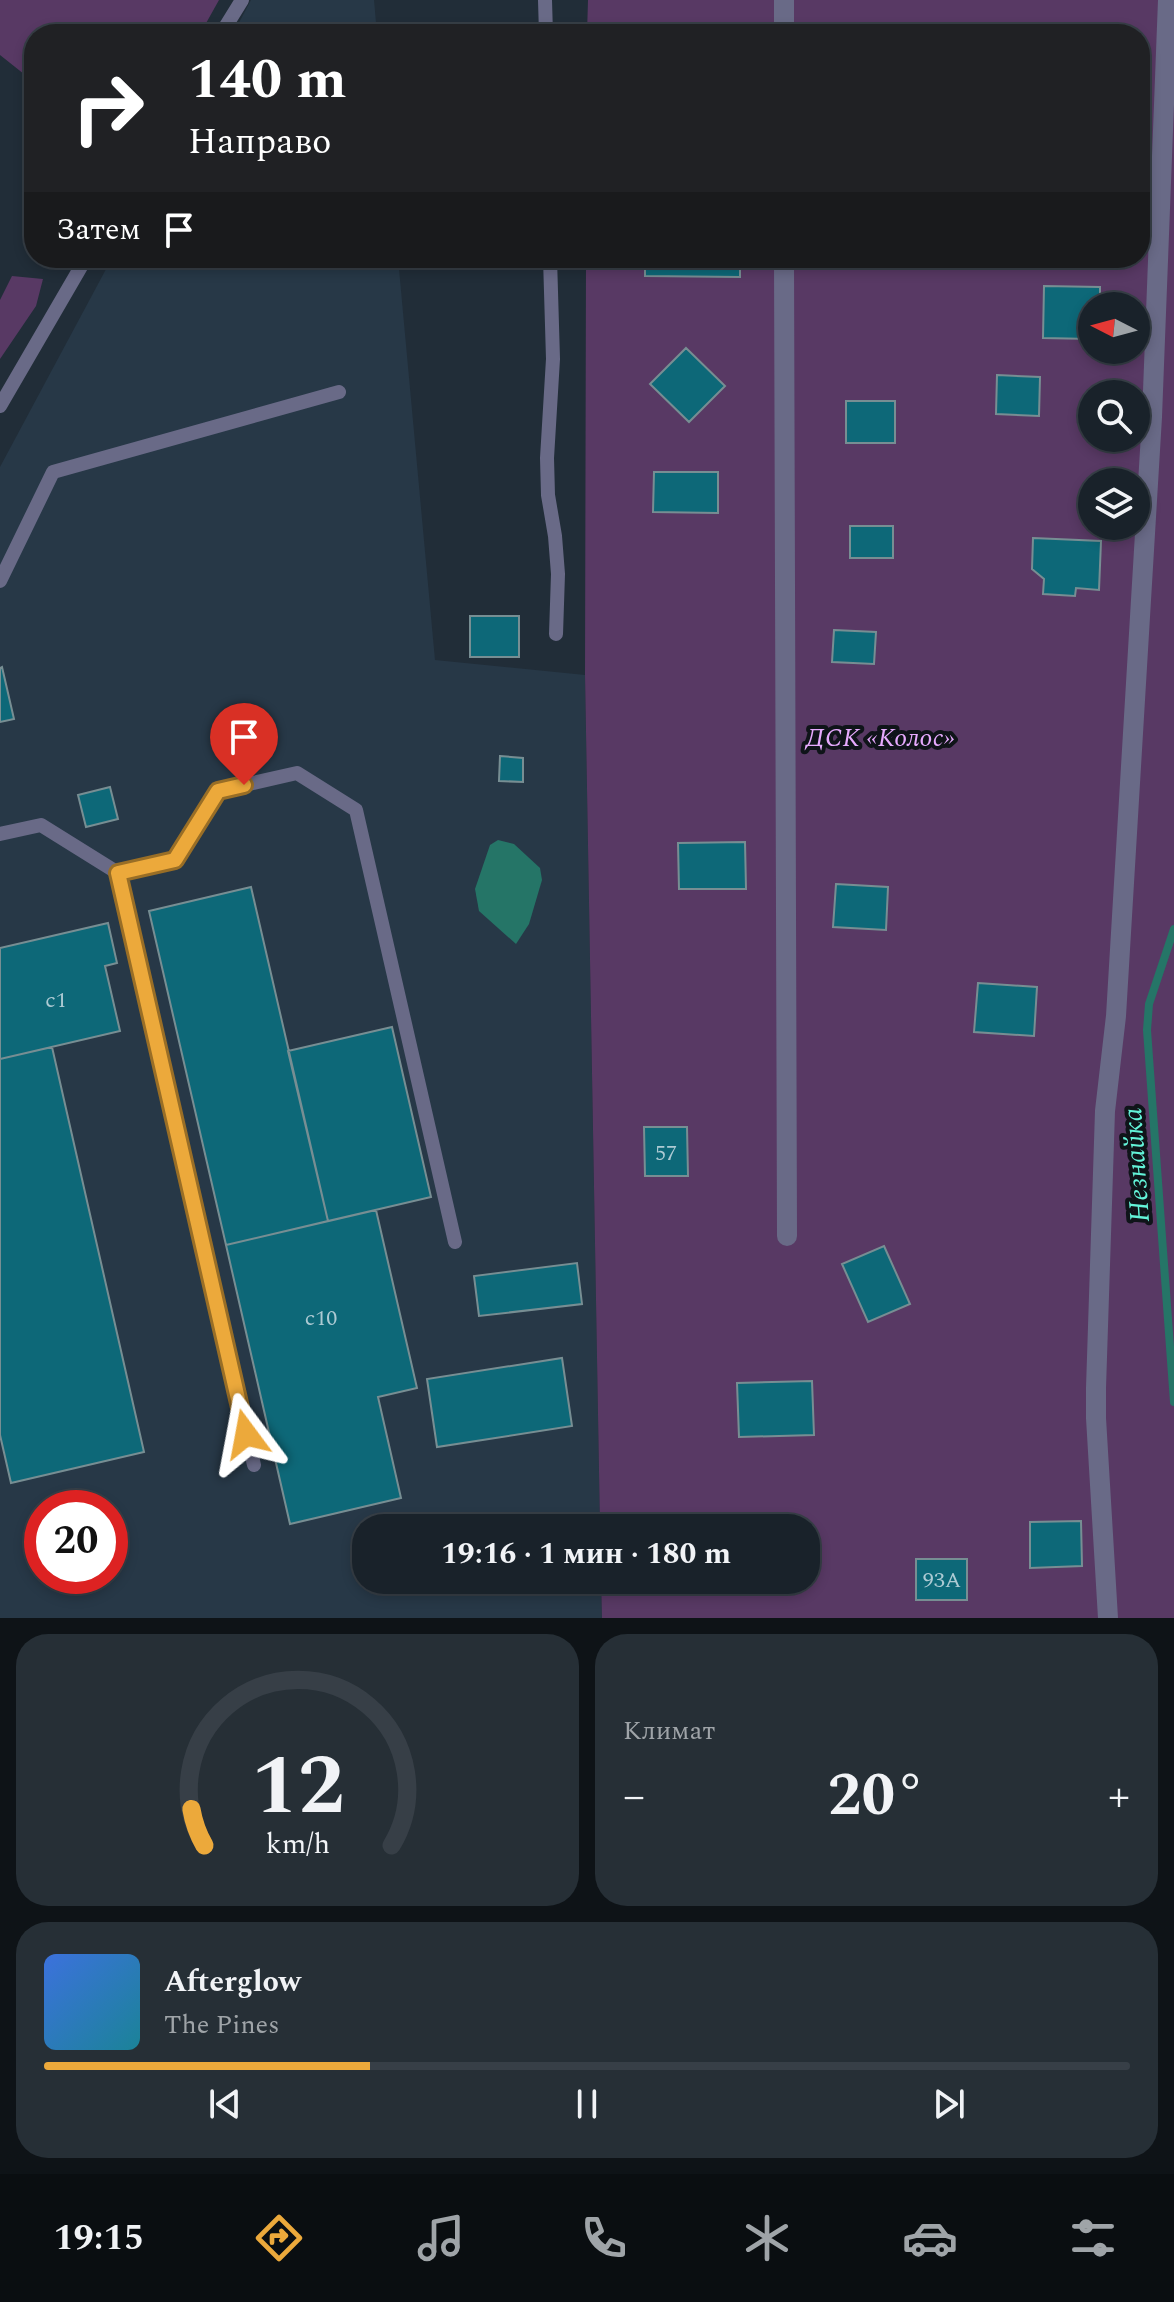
<!DOCTYPE html>
<html lang="ru">
<meta charset="utf-8">
<style>
:root{--surface:#19222a;--page:#262f36;--text:#f1f3f6;--muted:#9fa4a8;--line:#373f47;--accent:#eca93b}
body{margin:0;font-family:Spectral,serif;background:var(--page);color:var(--text);height:100vh;display:flex;flex-direction:column;font-size:30px;white-space:nowrap}
*{box-sizing:border-box;margin:0}
p{font-size:26px;color:var(--muted)}
.icon{flex:none;width:44px;height:44px;fill:none;stroke:currentColor;stroke-width:2;stroke-linecap:round;stroke-linejoin:round}
.map{position:relative;height:1618px;overflow:hidden}
.drawer{display:flex;flex-direction:column;gap:16px;padding:16px;background:#0e1317;flex:1}
.drawer>*{flex:none}
.top-card{position:absolute;left:24px;top:24px;width:1126px;height:244px;border-radius:32px;box-shadow:0 4px 12px #0003,0 0 0 2px var(--line);background:#202124;color:#fff;overflow:hidden}
.needle{width:52px;rotate:276deg}
.controls{position:absolute;left:1078px;top:292px;display:grid;gap:16px}
.controls a{display:grid;place-items:center;width:72px;height:72px;border-radius:50%;background:var(--surface);box-shadow:0 4px 12px #0003,0 0 0 2px var(--line);font-size:40px}
.speed{position:absolute;left:24px;top:1490px;display:flex;gap:16px;font-size:40px;font-weight:700;text-align:center}
.speed>*{display:grid;place-content:center;width:104px;height:104px;border-radius:50%;background:var(--surface);box-shadow:0 4px 12px #0003,0 0 0 2px var(--line);line-height:1}
.speed .limit{border:12px solid #d22;background:#fff;color:#111}
.pin{position:absolute;display:grid;place-items:center;width:68px;height:68px;color:#fff;margin:-82px -34px;border-radius:50% 50% 50% 0;rotate:-45deg;box-shadow:0 0 8px #0007}
.pin .icon{rotate:45deg}
.me{position:absolute;width:88px;margin:-44px;rotate:347deg;stroke-linejoin:round;filter:drop-shadow(0 0 6px #0008)}
.turn{display:flex;align-items:center;gap:28px;height:168px;padding:0 32px;font-size:36px}
.turn .icon{width:104px;height:104px;stroke-width:2.5}
.turn b{display:block;font-size:56px;line-height:68px}
.then{display:flex;align-items:center;height:76px;padding:0 32px;background:#0003;gap:16px;font-size:30px}
.big{font-size:60px;font-weight:700;line-height:1.1}
.drawer .card{flex:1;display:flex;flex-direction:column;justify-content:center;gap:12px;min-width:0;padding:0 28px;border-radius:32px;background:var(--page)}
.drawer .dial{align-items:center;gap:0}
.dial svg{height:208px;overflow:visible;fill:none;stroke:var(--line);stroke-width:7;stroke-linecap:round;text-anchor:middle}
.dial text{fill:var(--text);stroke:none}
.song{display:flex;align-items:center;gap:24px}
.cover{width:96px;height:96px;border-radius:12px;background:linear-gradient(135deg,hsl(220 70% 55%),hsl(190 70% 35%))}
.played{height:8px;border-radius:4px;background:linear-gradient(90deg,var(--accent) 30%,var(--line) 30%)}
.keys{display:flex;justify-content:space-around;direction:ltr}
.heat{display:flex;justify-content:space-between;align-items:center;font-size:44px;direction:ltr}
.drawer .tiles{flex:1;display:grid;gap:16px;grid-template-columns:1fr 1fr}
.card:last-child{grid-column:span 2}
.trip{position:absolute;left:352px;top:1514px;width:468px;height:80px;border-radius:32px;background:var(--surface);box-shadow:0 4px 12px #0003,0 0 0 2px var(--line);font-weight:700;line-height:80px;text-align:center}
.tabs{display:flex;height:128px;justify-content:space-around;align-items:center;background:#0a0e11;color:var(--muted)}
.tabs .icon{width:56px;height:56px}
.tabs .active{color:var(--accent)}
.tabs b{font-size:36px;color:var(--text)}
.map>svg:first-child{display:block}
</style>
<div class="map">
<svg width="1174" height="1618" viewBox="0 0 1174 1618">
<rect width="100%" height="100%" fill="#212d38"/>
<path fill="#273847" fill-rule="evenodd" d="M251,0H374L377,34H233Z
M112,258H398L435,660L585,675L600,1528H366V1580H601L602,1618H0V467ZM42,1508H110V1576H42Z"/>
<path fill="#583964" fill-rule="evenodd" d="M0,0H219L200,34H34V82L0,55Z
M588,0H1174V1618H602L601,1580H806V1528H600L585,675L586,258H1140V34H587ZM1092,306H1136V350H1092ZM1092,394H1136V438H1092ZM1092,482H1136V526H1092Z
M12,276L43,279L36,306L0,359V300Z"/>
<path fill="#257567" d="M498,840L514,844L540,868L542,880L529,924L516,944L479,911L475,889L490,845Z"/>
<g fill="none" stroke-linecap="round" stroke-linejoin="round">
<path stroke="#257567" stroke-width="8" d="M1174,929L1149,1004L1147,1030L1174,1402"/>
</g>
<path fill="#0d6878" stroke="#778e93" stroke-width="2" d="M645,258H740V277L645,276Z
M1044,286L1100,287V306H1092V339L1043,338Z
M686,348L725,386L689,422L650,384Z
M997,375L1040,377L1039,416L996,414Z
M846,401H895V443H846Z
M654,472H718V513L653,512Z
M850,526H893V558H850Z
M1033,538L1101,541L1099,590L1076,588L1075,596L1043,594L1044,579L1032,569Z
M470,616H519V657H470Z
M834,630L876,632L874,664L832,662Z
M2,667L14,719L0,722V668Z
M500,756L523,758V782L499,781Z
M110,787L118,819L86,827L78,795Z
M745,842L746,889H679L678,843Z
M836,884L888,887L886,930L833,927Z
M251,887L328,1221L226,1245L149,911Z
M108,923L117,963L105,966L120,1031L0,1059V948Z
M978,983L1037,987L1034,1036L974,1032Z
M392,1027L431,1197L328,1221L288,1051Z
M52,1047L144,1452L11,1483L0,1435V1059Z
M644,1127H687L688,1176H645Z
M376,1210L417,1388L378,1397L401,1498L290,1524L226,1245Z
M884,1246L910,1304L868,1322L842,1264Z
M577,1263L582,1304L479,1316L474,1276Z
M562,1358L572,1426L437,1447L427,1379Z
M812,1381L814,1435L739,1437L737,1383Z
M1081,1521L1082,1566L1030,1568V1522Z
M916,1559H967V1600H916Z"/>
<g fill="none" stroke-linecap="round" stroke-linejoin="round">
<path stroke="#696a87" stroke-width="14" d="M545,0L546,34
M221,34L242,0
M550,258L553,359L547,458L548,495L555,536L558,574L556,634
M0,406L86,258
M0,581L53,472L339,392
M0,834L41,825L118,873L254,1465
M118,873L175,860L218,791L297,773L356,810L455,1242"/>
<path stroke="#696a87" stroke-width="20" d="M784,0V34
M784,258L787,1236
M1108,1618L1096,1418V1388L1105,1111L1116,1016L1152,417L1168,0"/>
</g>
<g fill="none" stroke-linecap="round" stroke-linejoin="round">
<g stroke="#996e26" stroke-width="20">
<path id="route" d="M244,785L218,791L175,860L118,873L246,1434"/>
</g>
<use href="#route" stroke="#eca93b" stroke-width="14"/>
</g>
<g text-anchor="middle" stroke-width="8" stroke-linejoin="round" paint-order="stroke">
<g font-size="22" fill="#adcad3">
<text x="56" y="1007">с1</text>
<text x="666" y="1160">57</text>
<text x="321" y="1325">с10</text>
<text x="942" y="1587">93А</text>
</g>
<g font-size="26" font-style="italic" fill="#e7aafe" stroke="#0f1419">
<text x="880" y="746">ДСК «Колос»</text>
</g>
<g font-size="28" font-style="italic" fill="#63f4d9" stroke="#0f1419">
<text transform="translate(1135 1165) rotate(-94)" y="10">Незнайка</text>
</g>
</g>
</svg>
<div class="controls">
<a><svg class="needle" viewBox="-14 -14 28 28"><path d="M0-13l5 13h-10z" fill="#e53935"/><path d="M0 13l5-13h-10z" fill="#9fa4a8"/></svg></a>
<a><svg class="icon" aria-label="search" viewBox="0 0 24 24"><circle cx="10" cy="10" r="6"/><path d="M15 15l6 6"/></svg></a>
<a><svg class="icon" aria-label="layers" viewBox="0 0 24 24"><path d="M12 4l9 5-9 5-9-5zM3 14l9 5 9-5"/></svg></a>
</div>
<div class="speed"><div class="limit">20</div></div>
<div class="pin" style="left:244px;top:785px;background:#d93025"><svg class="icon" aria-label="arrive" viewBox="0 0 24 24"><path d="M6 21V4h12l-3 4 3 4H6"/></svg></div>
<svg class="me" style="left:246px;top:1434px" viewBox="-20 -20 40 40"><path d="M0-17L14 15 0 8-14 15z" fill="#eca93b" stroke="#fff" stroke-width="4"/></svg>
<div class="trip">19:16 · 1 мин · 180 m</div>
<div class="top-card">
<div class="turn"><svg class="icon" aria-label="right" viewBox="0 0 24 24"><path d="M7 20v-9h11M14 6l5 5-5 5"/></svg><div><b>140 m</b>Направо</div></div>
<div class="then">Затем<svg class="icon" aria-label="arrive" viewBox="0 0 24 24"><path d="M6 21V4h12l-3 4 3 4H6"/></svg></div>
</div>
</div>
<section class="drawer">
<div class="tiles">
<div class="card dial"><svg viewBox="0 0 100 80">
<path d="M14 69A42 42 0 1 1 86 69"/>
<path d="M14 69A42 42 0 0 1 9 55" stroke="#eca93b"/>
<text x="50" y="56" font-size="32" font-weight="700">12</text>
<text x="50" y="72" font-size="11">km/h</text>
</svg></div>
<div class="card"><p>Климат</p>
<div class="heat"><a>−</a><b class="big">20°</b><a>+</a></div>
</div>
<div class="card">
<div class="song"><i class="cover"></i><div><b>Afterglow</b><p>The Pines</p></div></div>
<div class="played"></div>
<div class="keys"><svg class="icon" aria-label="previous" viewBox="0 0 24 24"><path d="M18 5L8 12l10 7zM5 5v14"/></svg><svg class="icon" aria-label="pause" viewBox="0 0 24 24"><path d="M8 5v14M16 5v14"/></svg><svg class="icon" aria-label="next" viewBox="0 0 24 24"><path d="M6 5l10 7-10 7zM19 5v14"/></svg></div>
</div>
</div>
</section>
<nav class="tabs">
<b>19:15</b>
<svg class="icon active" aria-label="directions" viewBox="0 0 24 24"><path d="M12 3l9 9-9 9-9-9zM9 14v-3h6M13 9l2 2-2 2"/></svg>
<svg class="icon" aria-label="music" viewBox="0 0 24 24"><path d="M9 18V5l10-2v13"/><circle cx="6" cy="18" r="3"/><circle cx="16" cy="16" r="3"/></svg>
<svg class="icon" aria-label="phone" viewBox="0 0 24 24"><path d="M5 4h4l2 5-3 2q2 4 5 5l2-3 5 2v4C11 20 4 13 5 4z"/></svg>
<svg class="icon" aria-label="climate" viewBox="0 0 24 24"><path d="M12 3v18M4 7l16 10M4 17L20 7"/></svg>
<svg class="icon" aria-label="car" viewBox="0 0 24 24"><path d="M5 17H2v-5l4-1 3-4h7l3 4 3 1v5h-3M9 17h6M6 11h13"/><circle cx="7" cy="17" r="2"/><circle cx="17" cy="17" r="2"/></svg>
<svg class="icon" aria-label="filters" viewBox="0 0 24 24"><path d="M4 7h16M4 17h16"/><circle cx="9" cy="7" r="2"/><circle cx="15" cy="17" r="2"/></svg>
</nav>
